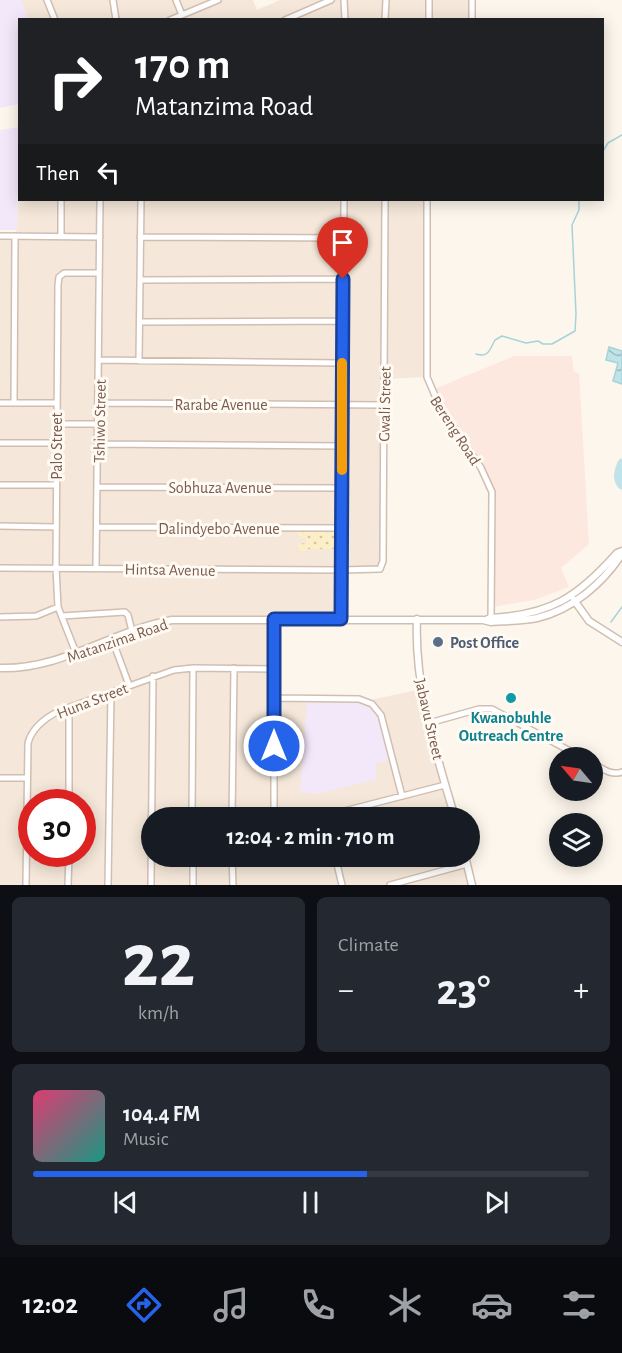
<!DOCTYPE html>
<meta charset="utf-8">
<style>
:root{--surface:#171b24;--page:#242831;--text:#f1f3f6;--muted:#9ea1a6;--line:#363941;--accent:#2563eb}
body{margin:0;font-family:"Alegreya Sans",sans-serif;background:var(--page);color:var(--text);height:100vh;display:flex;flex-direction:column;font-size:22px;white-space:nowrap}
*{box-sizing:border-box;margin:0}
p{font-size:20px;color:var(--muted)}
.icon{flex:none;width:33px;height:33px;fill:none;stroke:currentColor;stroke-width:2;stroke-linecap:round;stroke-linejoin:round}
.map{position:relative;height:885px;overflow:hidden}
.panel{display:flex;flex-direction:column;gap:12px;padding:12px;background:#0d0f14;flex:1}
.panel>*{flex:none}
.guide{position:absolute;left:18px;top:18px;width:586px;height:183px;border-radius:0px;box-shadow:0 3px 15px #0003;background:#202124;color:#fff;overflow:hidden}
.needle{width:39px;rotate:299deg}
.fabs{position:absolute;left:549px;top:747px;display:grid;gap:12px}
.fabs a{display:grid;place-items:center;width:54px;height:54px;border-radius:50%;background:var(--surface);box-shadow:0 3px 15px #0003;font-size:30px}
.speed{position:absolute;left:18px;top:789px;display:flex;gap:12px;font-size:30px;font-weight:700;text-align:center}
.speed>*{display:grid;place-content:center;width:78px;height:78px;border-radius:50%;background:var(--surface);box-shadow:0 3px 15px #0003;line-height:1}
.speed .limit{border:9px solid #d22;background:#fff;color:#111}
.pin{position:absolute;display:grid;place-items:center;width:51px;height:51px;color:#fff;margin:-62px -26px;border-radius:50% 50% 50% 0;rotate:-45deg;box-shadow:0 0 6px #0007}
.pin .icon{rotate:45deg}
.me{position:absolute;width:66px;margin:-33px;rotate:0deg;stroke-linejoin:round;filter:drop-shadow(0 0 4px #0008)}
.turn{display:flex;align-items:center;gap:21px;height:126px;padding:0 18px;font-size:27px}
.turn .icon{width:78px;height:78px;stroke-width:2.5}
.turn b{display:block;font-size:42px;line-height:51px}
.then{display:flex;align-items:center;height:57px;padding:0 18px;background:#0003;gap:12px;font-size:22px}
.big{font-size:45px;font-weight:700;line-height:1.1}
.panel .tile{flex:1;display:flex;flex-direction:column;justify-content:center;gap:9px;min-width:0;padding:0 21px;border-radius:9px;background:var(--page)}
.panel .dial{align-items:center;gap:0}
.dial b{font-size:78px;line-height:1}
.song{display:flex;align-items:center;gap:18px}
.cover{width:72px;height:72px;border-radius:9px;background:linear-gradient(135deg,hsl(340 70% 55%),hsl(170 70% 35%))}
.played{height:6px;border-radius:3px;background:linear-gradient(90deg,var(--accent) 60%,var(--line) 60%)}
.keys{display:flex;justify-content:space-around;direction:ltr}
.heat{display:flex;justify-content:space-between;align-items:center;font-size:33px;direction:ltr}
.panel .tiles{flex:1;display:grid;gap:12px;grid-template-columns:1fr 1fr}
.tile:last-child{grid-column:span 2}
.trip{position:absolute;left:141px;top:807px;width:339px;height:60px;border-radius:30px;background:var(--surface);box-shadow:0 3px 15px #0003;font-weight:700;line-height:60px;text-align:center}
.dock{display:flex;height:96px;justify-content:space-around;align-items:center;background:#090b0e;color:var(--muted)}
.dock .icon{width:42px;height:42px}
.dock .on{color:var(--accent)}
.dock b{font-size:27px;color:var(--text)}
.map>svg:first-child{display:block}
</style>
<div class="map">
<svg width="622" height="885" viewBox="0 0 622 885">
<defs>
<pattern id="sand-dots" width="8" height="8" patternUnits="userSpaceOnUse" patternTransform="scale(1.5)"><rect width="8" height="8" fill="#fcefc7"/><path d="M2 2h.1M6 6h.1" fill="none" stroke="#d1c5a4" stroke-width="1.8" stroke-linecap="round"/></pattern>
<pattern id="water-waves" width="16" height="10" patternUnits="userSpaceOnUse" patternTransform="scale(1.5)"><rect width="16" height="10" fill="#bfe3e8"/><path d="M0 5q4-4 8 0t8 0" fill="none" stroke="#a0bbbe"/></pattern>
</defs>
<rect width="100%" height="100%" fill="#fdf6ec"/>
<path fill="#f5e8da" fill-rule="evenodd" d="M21,0H253L257,10L280,0H472V19L28,20Z
M19,178L20,200H427V377L384,379L382,567L341,570V619H274V698L366,701L421,689L455,817L152,818V856L465,857L472,885H0V236H15L17,227ZM32,802H82V854H32Z"/>
<path fill="#fde8e0" d="M514,356H572L574,372L579,373L589,544L561,568L569,587L534,600L492,607L494,491L483,468L444,410L434,389Z"/>
<path fill="#f3e8fa" d="M0,0H21L28,19L20,20L19,104L0,108Z
M19,127L17,230H0V130Z
M344,702L363,703L374,712L380,722L388,760L375,764L377,779L318,794L300,792L307,703Z"/>
<path fill="url(#sand-dots)" d="M298,530L337,531L339,534L340,549H308L306,551H298V544L306,543V538L298,536Z"/>
<path fill="url(#water-waves)" stroke="#a5d3da" stroke-width="1.5" d="M609,347L622,351V384L613,381L618,363L606,360Z"/>
<g fill="none" stroke-linecap="round" stroke-linejoin="round">
<path stroke="#a5d3da" stroke-width="1.5" d="M603,151L608,143L622,135
M476,354C489,358 490,349 495,340L502,336L526,343L538,341L543,344H552L575,331L576,314L572,225L579,210V200
M611,622L622,607"/>
<path stroke="#bfe3e8" stroke-width="9" d="M622,463C619,471 616,478 622,485"/>
<g stroke="#d1beb0" stroke-width="8">
<path id="minor" d="M47,0L55,20
M113,0L116,20
M176,0L182,15
M344,0L345,20
M472,0V20
M170,20L218,0
M285,20L331,0
M385,20L386,0
M429,20V0
M427,200V377L439,405L481,468L492,492L491,620
M61,235V200
M0,236L100,237
M140,237L343,238
M141,280L343,279
M141,322L343,321
M100,360L342,363
M139,361L141,200
M0,403H56
M14,403L15,236
M99,403L383,405
M57,424H99
M0,443H57
M99,444L342,446
M0,485H56
M98,487L342,488
M0,526L56,527
M97,527L341,528
M0,568L341,570L380,569L383,561L385,200
M96,568L100,200
M62,616L125,612L128,615L132,631
M0,617L36,616L58,607
M341,619L344,200
M112,639L129,685
M76,653L58,607L56,568L58,285L59,277L64,273H99
M274,698L359,699L372,704L381,715L402,796
M429,723L479,709H492L583,758
M592,763C602,768 610,776 622,772
M0,778H27
M69,802V708
M274,816V619
M151,817L325,816L445,785
M192,818L193,668
M232,818L234,668
M193,856V885
M232,856L233,885
M335,856L342,885
M26,885L28,743C32,728 45,718 59,711L174,670L193,668L273,669
M68,885L69,854
M108,885L111,693
M151,885L153,676
M390,885L467,864"/>
</g>
<g stroke="#d1beb0" stroke-width="9">
<path id="tertiary" d="M574,600L589,621L622,642
M417,619C414,687 436,753 455,818
M486,620L490,618C551,615 578,597 617,553L622,551
M0,668C62,670 113,630 172,620H483L491,622C506,621 522,621 537,618C572,610 603,583 622,554
M465,856L472,885"/>
</g>
<use href="#minor" stroke="#fff" stroke-width="5"/>
<use href="#tertiary" stroke="#fff" stroke-width="6"/>
</g>
<g fill="none" stroke-linecap="round" stroke-linejoin="round">
<g stroke="#184099" stroke-width="15">
<path id="route" d="M274,746V619H341L343,279"/>
</g>
<use href="#route" stroke="#2563eb" stroke-width="10"/>
<path stroke="#f59e0b" stroke-width="10" d="M342,470V363"/>
</g>
<circle fill="#5c6f8a" stroke="#fffaf3" stroke-width="2" cx="438" cy="642" r="6"/>
<circle fill="#0f9aa8" stroke="#fffaf3" stroke-width="2" cx="511" cy="698" r="6"/>
<g text-anchor="middle" stroke-width="6" stroke-linejoin="round" paint-order="stroke">
<g font-size="16" fill="#7a5c4d" stroke="#fffaf3">
<text x="221" y="410">Rarabe Avenue</text>
<text transform="translate(384 404) rotate(-89)" y="6">Gwali Street</text>
<text transform="translate(99 421) rotate(-89)" y="6">Tshiwo Street</text>
<text transform="translate(456 430) rotate(57)" y="6">Bereng Road</text>
<text transform="translate(56 446) rotate(-90)" y="6">Palo Street</text>
<text x="220" y="493">Sobhuza Avenue</text>
<text x="219" y="534">Dalindyebo Avenue</text>
<text transform="translate(170 569) rotate(1)" y="6">Hintsa Avenue</text>
<text transform="translate(117 640) rotate(-19)" y="6">Matanzima Road</text>
<text transform="translate(92 700) rotate(-21)" y="6">Huna Street</text>
<text transform="translate(430 719) rotate(77)" y="6">Jabavu Street</text>
</g>
<g font-size="16" font-weight="bold" fill="#4e5e75" stroke="#fffaf3" text-anchor="start">
<text x="450" y="648">Post Office</text>
</g>
<g font-size="16" font-weight="bold" fill="#0d838f" stroke="#fffaf3">
<text x="511" y="723">Kwanobuhle<tspan x="511" dy="18">Outreach Centre</tspan></text>
</g>
</g>
</svg>
<div class="fabs">
<a><svg class="needle" viewBox="-14 -14 28 28"><path d="M0-13l5 13h-10z" fill="#e53935"/><path d="M0 13l5-13h-10z" fill="#9ea1a6"/></svg></a>
<a><svg class="icon" aria-label="layers" viewBox="0 0 24 24"><path d="M12 4l9 5-9 5-9-5zM3 14l9 5 9-5"/></svg></a>
</div>
<div class="speed"><div class="limit">30</div></div>
<div class="pin" style="left:343px;top:279px;background:#d93025"><svg class="icon" aria-label="arrive" viewBox="0 0 24 24"><path d="M6 21V4h12l-3 4 3 4H6"/></svg></div>
<svg class="me" style="left:274px;top:746px" viewBox="-20 -20 40 40"><circle r="17" fill="#2563eb" stroke="#fff" stroke-width="3"/><path d="M0-11L8 9 0 5-8 9z" fill="#fff"/></svg>
<div class="trip">12:04 · 2 min · 710 m</div>
<div class="guide">
<div class="turn"><svg class="icon" aria-label="right" viewBox="0 0 24 24"><path d="M7 20v-9h11M14 6l5 5-5 5"/></svg><div><b>170 m</b>Matanzima Road</div></div>
<div class="then">Then<svg class="icon" aria-label="left" viewBox="0 0 24 24"><path d="M17 20v-9H6M10 6l-5 5 5 5"/></svg></div>
</div>
</div>
<section class="panel">
<div class="tiles">
<div class="tile dial"><b>22</b><p>km/h</p></div>
<div class="tile"><p>Climate</p>
<div class="heat"><a>−</a><b class="big">23°</b><a>+</a></div>
</div>
<div class="tile">
<div class="song"><i class="cover"></i><div><b>104.4 FM</b><p>Music</p></div></div>
<div class="played"></div>
<div class="keys"><svg class="icon" aria-label="previous" viewBox="0 0 24 24"><path d="M18 5L8 12l10 7zM5 5v14"/></svg><svg class="icon" aria-label="pause" viewBox="0 0 24 24"><path d="M8 5v14M16 5v14"/></svg><svg class="icon" aria-label="next" viewBox="0 0 24 24"><path d="M6 5l10 7-10 7zM19 5v14"/></svg></div>
</div>
</div>
</section>
<nav class="dock">
<b>12:02</b>
<svg class="icon on" aria-label="directions" viewBox="0 0 24 24"><path d="M12 3l9 9-9 9-9-9zM9 14v-3h6M13 9l2 2-2 2"/></svg>
<svg class="icon" aria-label="music" viewBox="0 0 24 24"><path d="M9 18V5l10-2v13"/><circle cx="6" cy="18" r="3"/><circle cx="16" cy="16" r="3"/></svg>
<svg class="icon" aria-label="phone" viewBox="0 0 24 24"><path d="M5 4h4l2 5-3 2q2 4 5 5l2-3 5 2v4C11 20 4 13 5 4z"/></svg>
<svg class="icon" aria-label="climate" viewBox="0 0 24 24"><path d="M12 3v18M4 7l16 10M4 17L20 7"/></svg>
<svg class="icon" aria-label="car" viewBox="0 0 24 24"><path d="M5 17H2v-5l4-1 3-4h7l3 4 3 1v5h-3M9 17h6M6 11h13"/><circle cx="7" cy="17" r="2"/><circle cx="17" cy="17" r="2"/></svg>
<svg class="icon" aria-label="filters" viewBox="0 0 24 24"><path d="M4 7h16M4 17h16"/><circle cx="9" cy="7" r="2"/><circle cx="15" cy="17" r="2"/></svg>
</nav>
